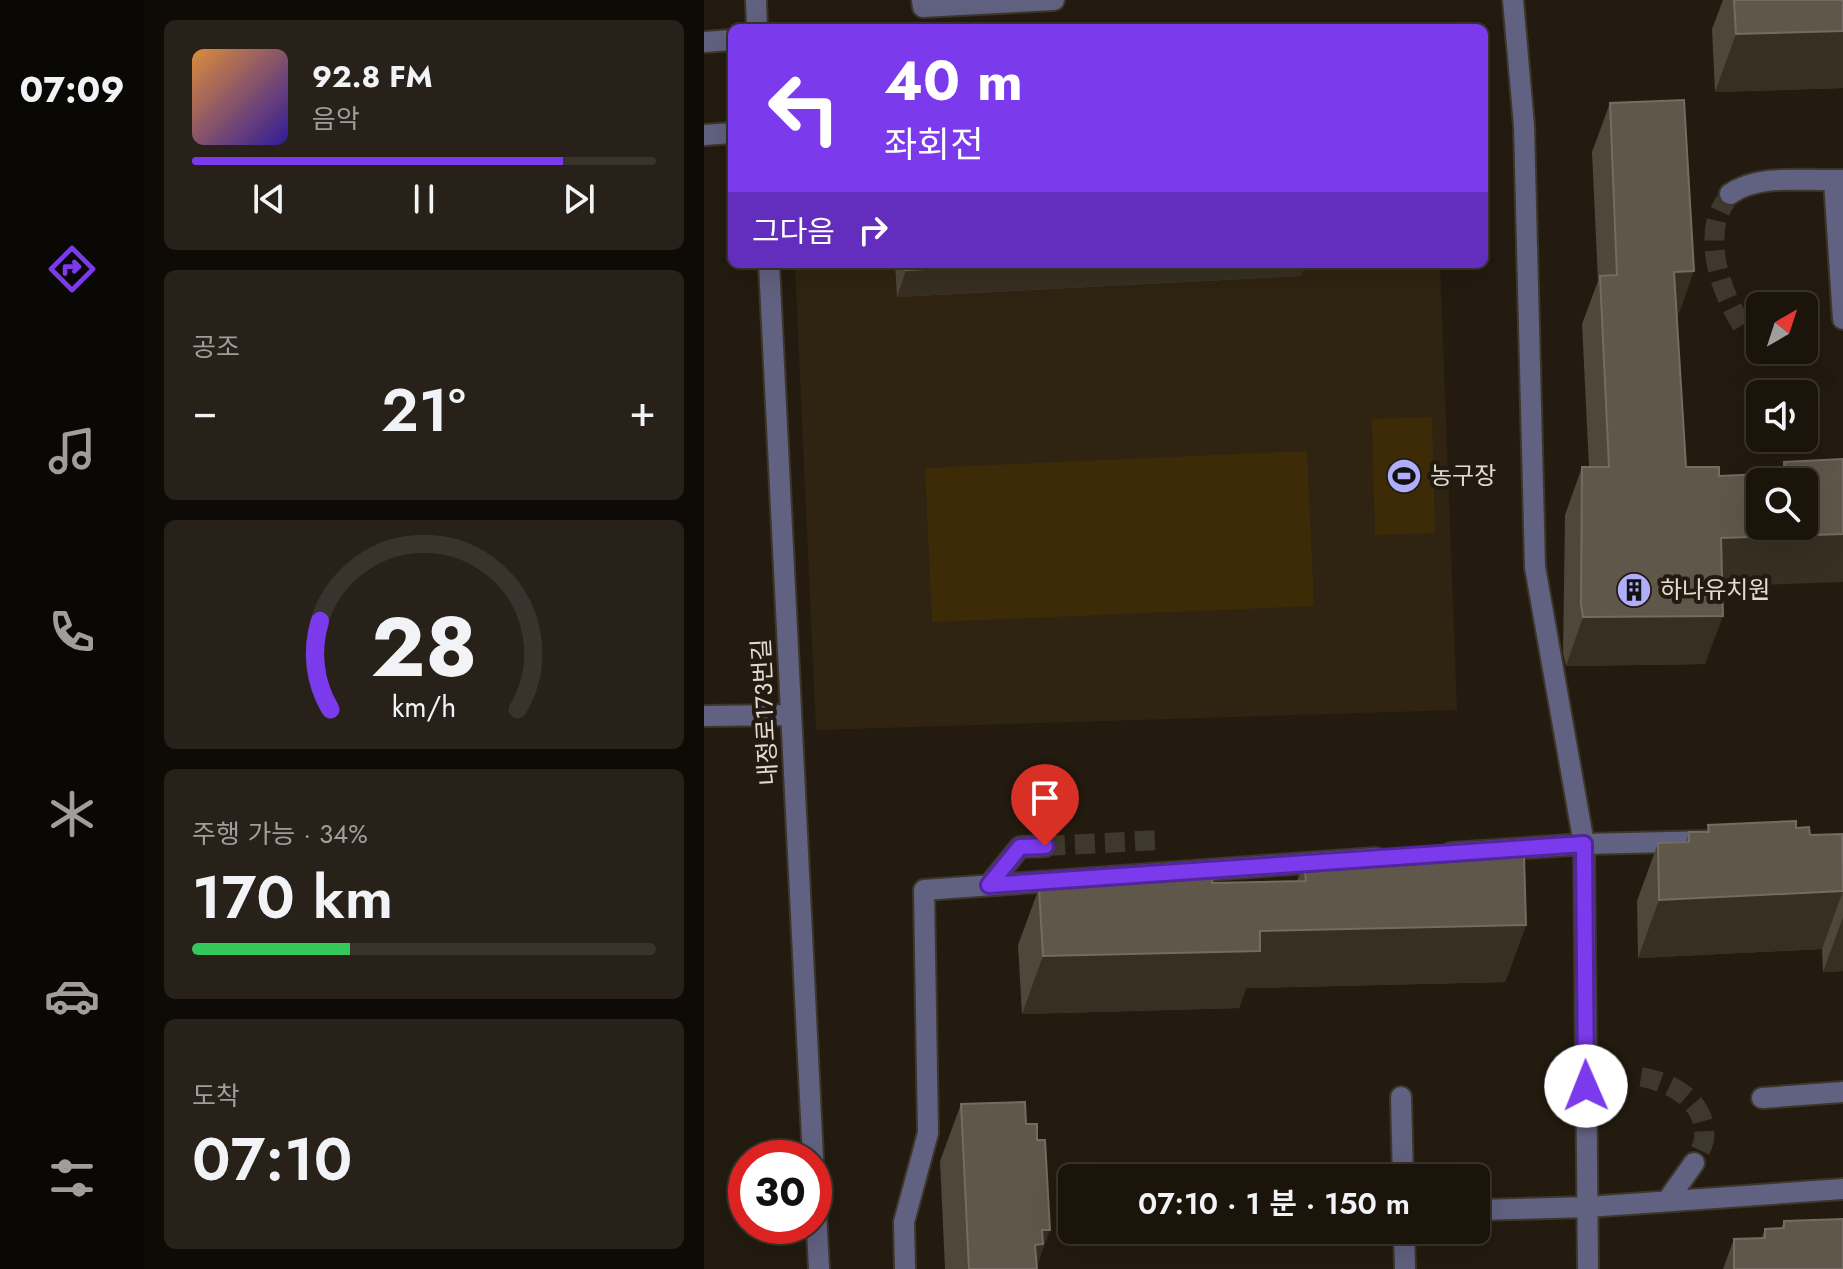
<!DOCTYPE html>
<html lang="ko">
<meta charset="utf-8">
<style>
:root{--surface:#1a140b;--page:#272119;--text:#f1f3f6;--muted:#9f9e9d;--line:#38332c;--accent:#7c3aed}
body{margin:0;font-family:Jost,"Noto Sans KR",sans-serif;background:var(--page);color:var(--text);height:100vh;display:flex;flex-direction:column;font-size:30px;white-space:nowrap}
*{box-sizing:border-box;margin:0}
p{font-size:26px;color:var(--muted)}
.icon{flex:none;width:44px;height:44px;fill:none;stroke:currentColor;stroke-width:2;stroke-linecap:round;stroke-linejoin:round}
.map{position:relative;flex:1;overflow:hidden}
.drawer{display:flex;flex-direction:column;gap:20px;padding:20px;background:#0e0b06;width:560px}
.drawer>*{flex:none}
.guide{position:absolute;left:24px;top:24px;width:760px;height:244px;border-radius:12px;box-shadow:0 8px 32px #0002,0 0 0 2px var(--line);background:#7c3aed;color:#fff;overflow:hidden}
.needle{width:52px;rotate:39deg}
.controls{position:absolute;left:1042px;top:292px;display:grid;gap:16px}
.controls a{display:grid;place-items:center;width:72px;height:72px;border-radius:12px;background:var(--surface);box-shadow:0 8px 32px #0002,0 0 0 2px var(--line);font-size:40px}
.speed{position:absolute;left:24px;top:1140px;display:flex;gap:16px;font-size:40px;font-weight:700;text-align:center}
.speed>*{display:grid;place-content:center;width:104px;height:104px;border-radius:50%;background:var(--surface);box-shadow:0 8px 32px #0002,0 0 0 2px var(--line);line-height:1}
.speed .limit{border:12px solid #d22;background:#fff;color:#111}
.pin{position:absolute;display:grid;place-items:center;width:68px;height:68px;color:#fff;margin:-82px -34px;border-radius:50% 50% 50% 0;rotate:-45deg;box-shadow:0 0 8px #0007}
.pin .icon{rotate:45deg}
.me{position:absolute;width:88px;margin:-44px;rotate:359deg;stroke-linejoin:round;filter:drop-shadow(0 0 6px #0008)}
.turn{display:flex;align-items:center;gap:28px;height:168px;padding:0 24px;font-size:36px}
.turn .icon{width:104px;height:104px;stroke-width:2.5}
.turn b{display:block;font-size:56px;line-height:68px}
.then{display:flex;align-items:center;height:76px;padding:0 24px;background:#0003;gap:16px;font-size:30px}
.big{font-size:60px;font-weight:600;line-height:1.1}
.drawer .tile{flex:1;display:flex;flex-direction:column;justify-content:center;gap:12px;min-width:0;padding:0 28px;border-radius:12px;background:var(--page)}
.drawer .dial{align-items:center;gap:0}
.dial svg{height:208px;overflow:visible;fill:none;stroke:var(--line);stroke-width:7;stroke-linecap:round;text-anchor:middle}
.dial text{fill:var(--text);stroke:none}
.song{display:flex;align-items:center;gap:24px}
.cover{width:96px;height:96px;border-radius:12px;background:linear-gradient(135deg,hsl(30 70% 55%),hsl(250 70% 35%))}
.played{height:8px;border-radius:4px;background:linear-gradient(90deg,var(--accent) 80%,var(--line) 80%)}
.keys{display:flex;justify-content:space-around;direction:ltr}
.heat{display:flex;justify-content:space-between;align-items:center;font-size:44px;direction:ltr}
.charge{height:12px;border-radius:6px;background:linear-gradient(90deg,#34c759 34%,var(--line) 0)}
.trip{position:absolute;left:354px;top:1164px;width:432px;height:80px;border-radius:12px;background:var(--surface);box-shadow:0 8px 32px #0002,0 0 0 2px var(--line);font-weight:600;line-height:80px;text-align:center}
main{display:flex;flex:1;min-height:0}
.tabs{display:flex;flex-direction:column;width:144px;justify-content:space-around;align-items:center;background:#0a0804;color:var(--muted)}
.tabs .icon{width:56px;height:56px}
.tabs .active{color:var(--accent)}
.tabs b{font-size:36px;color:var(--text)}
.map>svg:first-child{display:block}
</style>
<main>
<nav class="tabs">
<b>07:09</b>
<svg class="icon active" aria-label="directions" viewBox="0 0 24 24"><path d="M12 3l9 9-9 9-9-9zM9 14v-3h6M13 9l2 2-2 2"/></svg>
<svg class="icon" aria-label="music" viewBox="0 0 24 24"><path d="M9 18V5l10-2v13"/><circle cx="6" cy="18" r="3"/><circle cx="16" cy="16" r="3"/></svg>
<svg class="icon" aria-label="phone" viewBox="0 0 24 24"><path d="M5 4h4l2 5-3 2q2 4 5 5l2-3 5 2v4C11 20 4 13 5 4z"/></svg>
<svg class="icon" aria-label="climate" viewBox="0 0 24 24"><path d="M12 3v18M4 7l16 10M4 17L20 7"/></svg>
<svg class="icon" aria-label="car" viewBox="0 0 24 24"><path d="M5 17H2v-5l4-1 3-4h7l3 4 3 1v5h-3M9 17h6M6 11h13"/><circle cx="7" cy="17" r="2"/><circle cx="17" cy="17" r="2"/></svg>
<svg class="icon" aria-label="filters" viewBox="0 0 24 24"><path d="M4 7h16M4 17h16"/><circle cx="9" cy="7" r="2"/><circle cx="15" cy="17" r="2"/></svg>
</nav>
<section class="drawer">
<div class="tile">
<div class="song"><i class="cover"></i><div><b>92.8 FM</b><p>음악</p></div></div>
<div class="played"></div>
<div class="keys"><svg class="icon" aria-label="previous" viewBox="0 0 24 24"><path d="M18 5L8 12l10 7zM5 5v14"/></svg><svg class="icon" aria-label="pause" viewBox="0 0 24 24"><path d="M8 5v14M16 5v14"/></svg><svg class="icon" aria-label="next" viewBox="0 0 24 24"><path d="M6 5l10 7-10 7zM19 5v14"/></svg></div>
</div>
<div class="tile"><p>공조</p>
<div class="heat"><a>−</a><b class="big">21°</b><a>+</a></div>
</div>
<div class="tile dial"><svg viewBox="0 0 100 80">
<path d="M14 69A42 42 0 1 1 86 69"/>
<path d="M14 69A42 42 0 0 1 10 35" stroke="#7c3aed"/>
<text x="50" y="56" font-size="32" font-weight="700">28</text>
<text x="50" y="72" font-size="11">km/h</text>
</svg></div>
<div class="tile"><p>주행 가능 · 34%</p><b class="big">170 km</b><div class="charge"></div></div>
<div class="tile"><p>도착</p><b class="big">07:10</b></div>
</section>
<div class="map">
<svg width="1139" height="1269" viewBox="0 0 1139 1269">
<rect width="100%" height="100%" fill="#231b0f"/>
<path fill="#2f2411" d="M91,264H736L753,710L112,730Z"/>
<path fill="#3d2b07" d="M728,417L731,533L671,535L668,419Z
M603,451L610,606L228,622L221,468Z"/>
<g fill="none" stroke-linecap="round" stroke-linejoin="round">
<path stroke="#3f382c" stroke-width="20" stroke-dasharray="20 10" stroke-linecap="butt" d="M1026,194C1022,201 1016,209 1014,216C1002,253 1021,301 1042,331
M341,846L457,840
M937,1077C968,1082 1004,1102 1000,1139C999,1147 993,1156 990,1163"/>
<g stroke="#3d362a" stroke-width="24">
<path id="minor" d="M52,0L53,28
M218,0L219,7L350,0
M809,0L820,126L831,567L880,844L884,1269
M0,42L28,40
M0,135L28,133
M1139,180H1130L1139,319
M1026,194C1054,174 1097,181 1130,180
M65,264L109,1158
M0,716L87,715
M747,853L880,844L1007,841
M285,885L316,847L341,846
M697,1097L699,1178
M1058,1098L1139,1092
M110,1173L115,1269
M963,1201L990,1163
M772,1210L883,1207L1139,1189
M700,1230L701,1269
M201,1269L200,1222L224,1133L220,890L672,858"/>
</g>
<use href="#minor" stroke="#616181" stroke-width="20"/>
</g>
<path fill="#4f473a" d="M1019,0H1139V88L1011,92L1008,29Z
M906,103L973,319L982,467L1015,476L1076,474L1080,462L1139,459L1018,586L1001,664L862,666L859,653L861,515L878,467H885L878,324L894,281L888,152Z
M191,264H601L597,276L193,297Z
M1004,825L1092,828L1106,835L1139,839V971L1119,972L1118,949L934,958L933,901L954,843H982L985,832H1002Z
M648,851L775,857L822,925L801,982L542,988L535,1008L318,1014L314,945L335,888L379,887L383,877L508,883L593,881L600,862L645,861Z
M257,1104L332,1268L333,1269H241L236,1161Z
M1080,1221L1139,1269H1019L1030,1239H1057L1061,1229L1077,1228Z"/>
<path fill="#372f22" d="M1139,31V88L1011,92L1032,34Z
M125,264H188L187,267L124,268Z
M323,264H601L597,276L193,297L202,270Z
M990,271L973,319L970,272Z
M1139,534V582L999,587L1017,538Z
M1019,616L1001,664L862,666L879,617Z
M1139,891L1118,949L934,958L955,900Z
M1139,917V971L1119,972Z
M822,925L801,982L542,988L535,1008L318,1014L339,956L556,931Z
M338,1230H346L332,1269L331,1245Z"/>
<path fill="#5f574a" stroke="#736c60" stroke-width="2" fill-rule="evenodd" d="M1030,0H1139V31L1032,34Z
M980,100L990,271L970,272L982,467H1015V476L1081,473L1080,462L1139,459V534L1017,538L1019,616L879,617L877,604L878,467H905L896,276L913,275L906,103ZM1056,482H1100V526H1056Z
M202,264H323L202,270Z
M1092,821V828L1105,827L1106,835L1138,834L1139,891L955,900L954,843L985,842V832H1005L1004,825Z
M774,847L775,857L820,856L822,925L556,931V951L339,956L335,888L383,887V877L509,873L508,883L602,881L600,862L648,861V851Z
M321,1102L322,1124H333V1140H341L346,1230H338L339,1244L331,1245L333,1269H265L257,1104Z
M1139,1219V1269H1030V1239L1061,1238V1229L1080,1228V1221Z"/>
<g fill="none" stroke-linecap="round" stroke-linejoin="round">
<g stroke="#51269a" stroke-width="20">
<path id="route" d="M341,846L316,847L285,885L880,844L882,1086"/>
</g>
<use href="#route" stroke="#7c3aed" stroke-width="14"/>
</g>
<defs>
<g id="stadium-disc" transform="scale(1.8)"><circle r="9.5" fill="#b0aefa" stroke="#231b0f"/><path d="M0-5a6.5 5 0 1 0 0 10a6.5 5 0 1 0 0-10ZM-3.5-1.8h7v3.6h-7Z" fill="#111"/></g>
<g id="building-disc" transform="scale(1.8)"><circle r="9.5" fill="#b0aefa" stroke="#231b0f"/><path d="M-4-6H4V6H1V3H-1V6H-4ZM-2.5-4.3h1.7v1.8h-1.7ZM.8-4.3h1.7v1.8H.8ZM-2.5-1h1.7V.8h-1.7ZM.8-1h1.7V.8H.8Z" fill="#111"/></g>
</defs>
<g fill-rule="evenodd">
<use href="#stadium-disc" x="700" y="476"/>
<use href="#building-disc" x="930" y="590"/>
</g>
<g text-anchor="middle" stroke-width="8" stroke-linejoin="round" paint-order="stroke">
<g font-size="24" fill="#e0dbd3" stroke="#231b0f" text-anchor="start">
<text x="726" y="484">농구장</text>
<text x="956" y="598">하나유치원</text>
</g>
<g font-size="24" fill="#e0dbd3" stroke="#231b0f">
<text transform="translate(61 712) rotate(-93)" y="8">내정로173번길</text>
</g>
</g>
</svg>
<div class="controls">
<a><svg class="needle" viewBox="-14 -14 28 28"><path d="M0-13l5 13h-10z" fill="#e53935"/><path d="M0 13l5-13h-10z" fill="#9f9e9d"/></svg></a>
<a><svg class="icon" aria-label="sound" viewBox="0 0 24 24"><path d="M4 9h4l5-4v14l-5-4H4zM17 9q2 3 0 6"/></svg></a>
<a><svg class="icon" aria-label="search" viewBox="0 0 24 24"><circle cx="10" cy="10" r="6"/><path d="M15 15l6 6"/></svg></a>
</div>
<div class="speed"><div class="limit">30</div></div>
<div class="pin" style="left:341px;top:846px;background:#d93025"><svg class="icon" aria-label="arrive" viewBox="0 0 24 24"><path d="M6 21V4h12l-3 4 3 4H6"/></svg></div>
<svg class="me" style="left:882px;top:1086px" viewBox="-20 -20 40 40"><circle r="19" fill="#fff"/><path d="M0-13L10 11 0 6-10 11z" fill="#7c3aed"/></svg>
<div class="trip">07:10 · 1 분 · 150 m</div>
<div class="guide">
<div class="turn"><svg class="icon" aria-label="left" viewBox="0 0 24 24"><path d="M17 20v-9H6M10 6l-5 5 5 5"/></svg><div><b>40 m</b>좌회전</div></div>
<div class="then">그다음<svg class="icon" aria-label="right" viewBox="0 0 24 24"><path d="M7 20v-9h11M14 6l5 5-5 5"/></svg></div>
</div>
</div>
</main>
